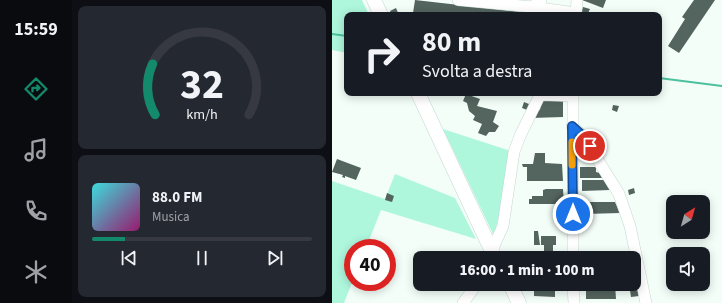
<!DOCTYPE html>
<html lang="it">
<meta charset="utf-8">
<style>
:root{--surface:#171b24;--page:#242831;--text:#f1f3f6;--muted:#9ea1a6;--line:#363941;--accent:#148a6c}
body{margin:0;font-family:"Source Sans 3",sans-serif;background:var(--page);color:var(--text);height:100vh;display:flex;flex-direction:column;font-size:15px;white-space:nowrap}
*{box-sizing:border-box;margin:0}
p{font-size:13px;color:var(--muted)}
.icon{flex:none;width:22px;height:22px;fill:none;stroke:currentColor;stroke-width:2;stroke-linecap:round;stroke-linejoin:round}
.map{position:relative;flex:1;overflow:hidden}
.side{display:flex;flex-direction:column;gap:6px;padding:6px;background:#0d0f14;width:260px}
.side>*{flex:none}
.hud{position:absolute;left:12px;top:12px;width:318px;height:84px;border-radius:8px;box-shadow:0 2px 10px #0003;background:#171b24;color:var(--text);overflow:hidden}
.needle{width:26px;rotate:37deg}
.controls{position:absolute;left:334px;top:195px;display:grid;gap:8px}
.controls a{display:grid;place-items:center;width:44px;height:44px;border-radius:8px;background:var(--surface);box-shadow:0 2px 10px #0003;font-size:20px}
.speed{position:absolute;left:12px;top:239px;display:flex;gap:8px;font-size:20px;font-weight:700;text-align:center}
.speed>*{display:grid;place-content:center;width:52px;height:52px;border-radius:50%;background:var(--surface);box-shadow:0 2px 10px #0003;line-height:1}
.speed .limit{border:6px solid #d22;background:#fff;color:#111}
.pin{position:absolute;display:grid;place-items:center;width:34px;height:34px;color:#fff;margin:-17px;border:2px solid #fff;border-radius:50%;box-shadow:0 1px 4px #0007}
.me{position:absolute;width:44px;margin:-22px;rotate:0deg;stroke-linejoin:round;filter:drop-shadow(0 0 3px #0008)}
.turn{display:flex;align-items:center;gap:14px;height:84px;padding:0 12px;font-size:18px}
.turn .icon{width:52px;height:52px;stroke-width:2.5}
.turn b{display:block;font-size:28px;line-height:34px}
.side .widget{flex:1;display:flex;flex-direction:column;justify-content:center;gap:6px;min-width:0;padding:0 14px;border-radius:8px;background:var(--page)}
.side .dial{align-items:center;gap:0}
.dial svg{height:104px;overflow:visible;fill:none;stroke:var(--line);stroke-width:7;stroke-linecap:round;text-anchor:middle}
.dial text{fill:var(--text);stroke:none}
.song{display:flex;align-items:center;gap:12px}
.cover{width:48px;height:48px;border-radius:6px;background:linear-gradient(135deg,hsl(180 70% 55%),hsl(320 70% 35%))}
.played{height:4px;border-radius:2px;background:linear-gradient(90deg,var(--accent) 15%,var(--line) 15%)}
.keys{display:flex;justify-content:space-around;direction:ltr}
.trip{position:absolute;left:81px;top:251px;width:228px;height:40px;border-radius:8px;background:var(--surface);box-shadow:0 2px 10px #0003;font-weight:800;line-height:40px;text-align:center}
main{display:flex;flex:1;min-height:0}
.menu{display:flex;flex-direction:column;width:72px;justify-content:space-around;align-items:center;background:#090b0e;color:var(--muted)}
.menu .icon{width:28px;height:28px}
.menu .on{color:var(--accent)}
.menu b{font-size:18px;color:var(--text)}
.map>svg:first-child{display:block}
</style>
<main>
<nav class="menu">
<b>15:59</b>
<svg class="icon on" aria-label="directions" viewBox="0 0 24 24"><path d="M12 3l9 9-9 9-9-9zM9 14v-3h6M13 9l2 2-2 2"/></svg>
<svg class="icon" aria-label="music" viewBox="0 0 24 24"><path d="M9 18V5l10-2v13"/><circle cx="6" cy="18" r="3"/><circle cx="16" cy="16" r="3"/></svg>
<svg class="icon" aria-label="phone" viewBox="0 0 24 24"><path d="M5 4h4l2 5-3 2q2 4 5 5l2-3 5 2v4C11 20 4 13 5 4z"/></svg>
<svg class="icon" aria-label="climate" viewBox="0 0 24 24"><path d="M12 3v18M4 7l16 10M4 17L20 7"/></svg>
</nav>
<section class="side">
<div class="widget dial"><svg viewBox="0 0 100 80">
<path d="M14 69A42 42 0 1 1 86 69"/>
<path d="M14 69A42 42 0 0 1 12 30" stroke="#148a6c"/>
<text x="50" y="56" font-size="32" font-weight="700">32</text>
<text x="50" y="72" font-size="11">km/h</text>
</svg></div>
<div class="widget">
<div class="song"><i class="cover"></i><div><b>88.0 FM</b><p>Musica</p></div></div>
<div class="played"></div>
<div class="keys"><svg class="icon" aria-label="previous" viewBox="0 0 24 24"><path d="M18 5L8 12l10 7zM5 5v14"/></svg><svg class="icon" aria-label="pause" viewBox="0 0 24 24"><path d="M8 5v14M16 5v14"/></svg><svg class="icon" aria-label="next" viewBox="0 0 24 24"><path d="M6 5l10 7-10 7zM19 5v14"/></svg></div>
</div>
</section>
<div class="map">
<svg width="390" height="303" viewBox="0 0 390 303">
<rect width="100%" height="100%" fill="#f3fef9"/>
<path fill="#aef7dc" d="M0,0H30L37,15H15V53L0,50Z
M111,129L182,152L162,236Z
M63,174L123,198L144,239L49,210L34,248H21V280L12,303H0V181L53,199Z"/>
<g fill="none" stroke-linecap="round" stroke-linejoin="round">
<path stroke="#4dc19d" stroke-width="2" d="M0,34L15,36
M327,78L390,86"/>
</g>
<path fill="#54645e" d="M83,0L199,13V15H94L81,13Z
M250,0H274L271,8Z
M362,0H383L347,53L336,46L353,19L350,17Z
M251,7L258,9L255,15L249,13Z
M64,8L67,15H60L58,11Z
M134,94L148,99L145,106L165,111L161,122L167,126L163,132H157L154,136L146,133L150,124L141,120L143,116L137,111L135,103L131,101Z
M213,99L231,100V117L199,118L202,110H208L209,101Z
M192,102L197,104L195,110L190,108Z
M281,105L287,106L285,112L280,110Z
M203,153H213V163L230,164L231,181H195V167H191L190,164H201Z
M5,159L29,168L24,180L13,176V178L10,177L11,175L0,172Z
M248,167H264V172L268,173L270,178H248Z
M250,180H272L278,190L250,191Z
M302,188L303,193L297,195L296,190Z
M214,189H231L232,204H197V199H200V196H211V190Z
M55,193L62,196L60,202L53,200Z
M254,202H283L288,213L253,214Z
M202,231H206L208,245H202Z
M209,236H224V245H221V258H212V245H209Z
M300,253L301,258H279V254Z
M302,276H304L307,296L299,297L297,284H302Z
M254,284H283L284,299H254Z
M202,289H223V297L202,296Z"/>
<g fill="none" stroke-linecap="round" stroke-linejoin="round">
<g stroke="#c5d7d0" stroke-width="12">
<path id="minor" d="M126,0L200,7
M209,0L200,7L244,13
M244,15L245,0
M241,93V258
M240,126L251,136L287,194L298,226L314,303
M157,257L171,226L182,152L188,136L208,95L240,96
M241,284L242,303
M131,303L145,284"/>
</g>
<g stroke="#c5d7d0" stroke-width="15">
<path id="major" d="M42,0L49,15
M86,93L163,258
M178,284L187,303"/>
</g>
<use href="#minor" stroke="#fff" stroke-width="11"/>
<use href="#major" stroke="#fff" stroke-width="14"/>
</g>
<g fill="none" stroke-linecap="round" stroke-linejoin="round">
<g stroke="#114b97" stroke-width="10">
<path id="route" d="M241,214L240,126L251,136L258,146"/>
</g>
<use href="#route" stroke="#1a73e8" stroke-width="7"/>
<path stroke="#f59e0b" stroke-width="7" d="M240,142V165"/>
</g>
</svg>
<div class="controls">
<a><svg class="needle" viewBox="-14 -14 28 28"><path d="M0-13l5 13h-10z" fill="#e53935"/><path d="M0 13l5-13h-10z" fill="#9ea1a6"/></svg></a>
<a><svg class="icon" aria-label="sound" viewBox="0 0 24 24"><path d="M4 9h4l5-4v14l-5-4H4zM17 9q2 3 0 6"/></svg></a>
</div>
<div class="speed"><div class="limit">40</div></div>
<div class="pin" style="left:258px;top:146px;background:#d93025"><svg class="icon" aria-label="arrive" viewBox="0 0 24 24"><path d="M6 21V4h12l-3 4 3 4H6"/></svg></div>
<svg class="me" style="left:241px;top:214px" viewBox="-20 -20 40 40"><circle r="17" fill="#1a73e8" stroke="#fff" stroke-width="3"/><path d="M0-11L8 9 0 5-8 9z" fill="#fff"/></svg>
<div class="trip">16:00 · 1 min · 100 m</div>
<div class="hud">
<div class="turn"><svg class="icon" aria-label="right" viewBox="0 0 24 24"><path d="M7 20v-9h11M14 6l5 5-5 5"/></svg><div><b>80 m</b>Svolta a destra</div></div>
</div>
</div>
</main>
